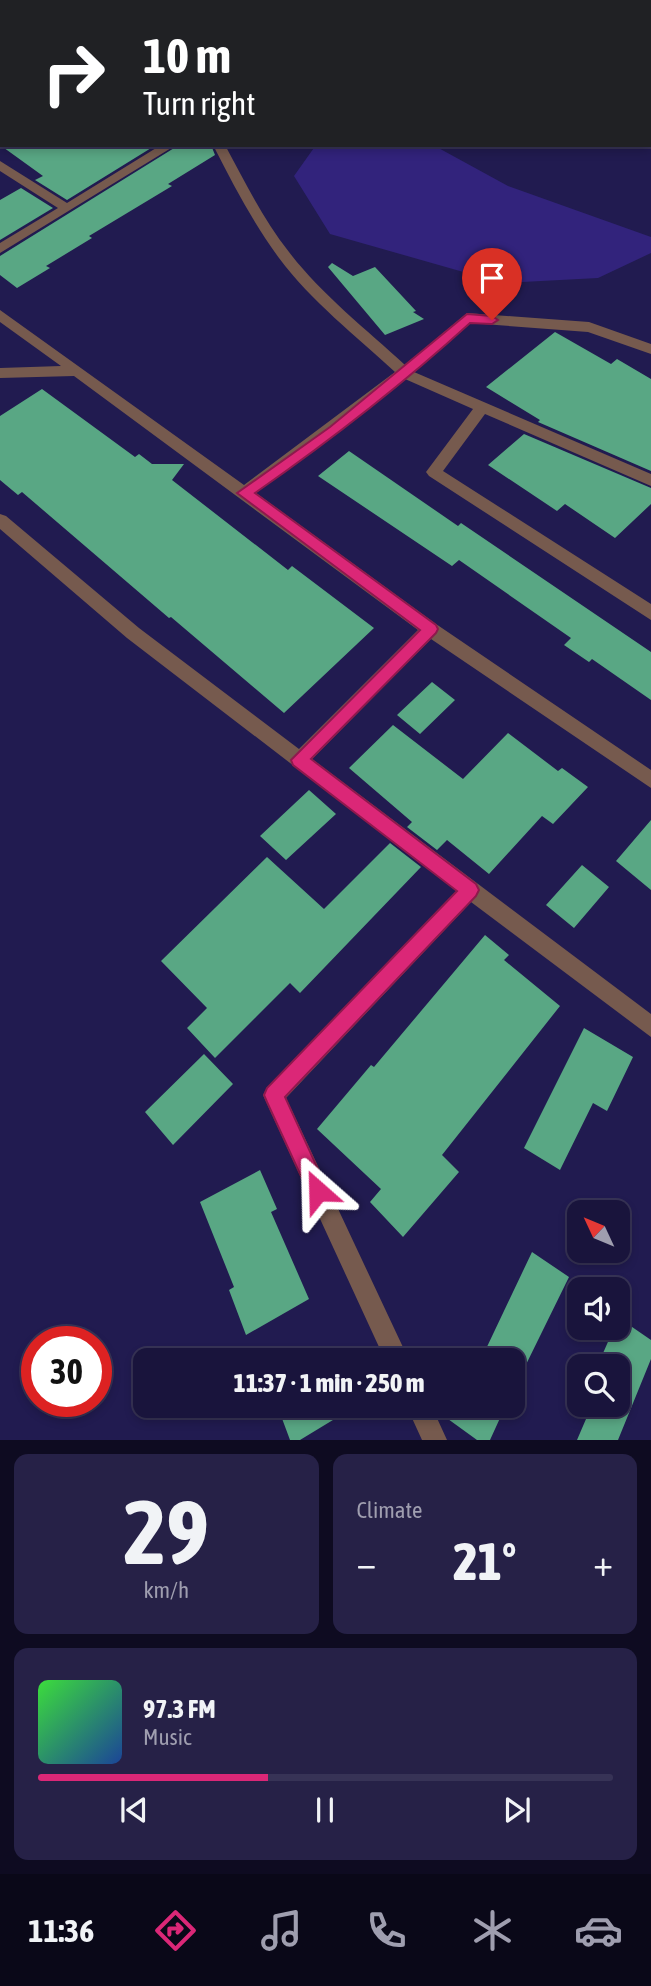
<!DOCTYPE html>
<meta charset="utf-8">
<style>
:root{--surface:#19143c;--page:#262147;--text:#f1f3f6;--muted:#9f9eaf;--line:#373356;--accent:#db2777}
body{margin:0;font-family:"Asap Condensed",sans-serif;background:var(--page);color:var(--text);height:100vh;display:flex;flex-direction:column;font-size:26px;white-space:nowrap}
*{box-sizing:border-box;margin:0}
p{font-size:23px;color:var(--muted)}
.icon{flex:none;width:38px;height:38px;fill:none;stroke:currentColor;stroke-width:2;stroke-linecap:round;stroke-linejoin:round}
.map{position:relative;height:1440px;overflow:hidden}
.side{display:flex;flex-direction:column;gap:14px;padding:14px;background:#0e0b21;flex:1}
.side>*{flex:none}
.top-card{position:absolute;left:0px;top:0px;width:651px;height:147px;box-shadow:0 4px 10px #0003,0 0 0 2px var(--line);background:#202124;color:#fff;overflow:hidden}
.needle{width:46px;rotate:314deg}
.controls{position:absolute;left:567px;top:1200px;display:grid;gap:14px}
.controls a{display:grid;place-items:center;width:63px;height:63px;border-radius:14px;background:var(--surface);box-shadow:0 4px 10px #0003,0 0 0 2px var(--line);font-size:35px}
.speed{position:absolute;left:21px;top:1326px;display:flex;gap:14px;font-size:35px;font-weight:700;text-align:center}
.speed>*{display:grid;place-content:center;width:91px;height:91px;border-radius:50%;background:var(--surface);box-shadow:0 4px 10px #0003,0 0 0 2px var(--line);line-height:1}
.speed .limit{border:10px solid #d22;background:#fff;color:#111}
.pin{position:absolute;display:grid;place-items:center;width:60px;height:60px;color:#fff;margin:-72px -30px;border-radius:50% 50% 50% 0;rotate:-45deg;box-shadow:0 0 7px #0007}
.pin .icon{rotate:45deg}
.me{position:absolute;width:77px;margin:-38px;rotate:335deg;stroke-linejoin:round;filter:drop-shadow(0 0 5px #0008)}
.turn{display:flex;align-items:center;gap:24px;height:147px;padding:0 28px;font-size:32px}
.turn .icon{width:91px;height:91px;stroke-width:2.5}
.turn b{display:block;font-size:49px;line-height:60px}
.big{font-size:52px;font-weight:800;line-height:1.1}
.side .widget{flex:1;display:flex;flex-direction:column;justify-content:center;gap:10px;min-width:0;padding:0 24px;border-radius:14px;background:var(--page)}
.side .dial{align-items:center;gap:0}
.dial b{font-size:91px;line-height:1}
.song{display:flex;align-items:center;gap:21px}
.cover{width:84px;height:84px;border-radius:10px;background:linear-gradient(135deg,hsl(120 70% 55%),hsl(220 70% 35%))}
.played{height:7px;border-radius:4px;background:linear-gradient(90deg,var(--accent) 40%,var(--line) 40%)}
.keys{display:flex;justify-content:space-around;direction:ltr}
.heat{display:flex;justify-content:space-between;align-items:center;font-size:38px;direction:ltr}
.side .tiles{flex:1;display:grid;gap:14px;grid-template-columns:1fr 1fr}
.widget:last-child{grid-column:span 2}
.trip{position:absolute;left:133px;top:1348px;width:392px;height:70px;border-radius:14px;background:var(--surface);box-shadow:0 4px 10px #0003,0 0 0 2px var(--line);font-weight:800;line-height:70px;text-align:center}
.tab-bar{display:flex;height:112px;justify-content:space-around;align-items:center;background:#0a0818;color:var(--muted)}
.tab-bar .icon{width:49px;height:49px}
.tab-bar .on{color:var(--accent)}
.tab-bar b{font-size:32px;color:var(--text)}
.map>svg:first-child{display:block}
</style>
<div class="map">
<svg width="651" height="1440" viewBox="0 0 651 1440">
<rect width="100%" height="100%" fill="#211b50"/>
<path fill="#32237c" d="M231,0H651V18L649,2Z
M316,145H433L508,186L651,237V253L598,278L502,283L330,234L294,176Z"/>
<path fill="#59a784" d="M0,145H156L67,200L35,180L43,176Z
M179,145H211L215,155L168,184L172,186L89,236L92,238L46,266L50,268L17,288L0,275V256Z
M21,188L53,208L0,240V200Z
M332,263L353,276L375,267L416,311L413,312L424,319L385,335L328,267Z
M555,332L611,364L617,359L651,379V471L538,422L540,420L486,387Z
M42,389L135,457L139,454L152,464H184L172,480L288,570L292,566L374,628L284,713L171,617L169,618L22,492L18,495L0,480V416Z
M524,434L651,488V504L615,538L565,504L557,511L488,465Z
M349,451L458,526L461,523L651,652V700L592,659L589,662L564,645L571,638L459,560L452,566L318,476Z
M432,682L455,700L420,734L397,715Z
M393,725L463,779L508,733L558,771L562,768L588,787L553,824L542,816L489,874L447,840L437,850L407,827L412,822L349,768Z
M309,790L336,814L286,860L260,836Z
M651,820V890L616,861Z
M390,843L421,867L300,993L290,983L215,1058L187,1028L207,1008L161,961L267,857L324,909Z
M582,865L609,887L574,928L546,905Z
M485,935L509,955L504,960L560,1006L442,1155L459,1172L403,1237L370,1202L381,1189L317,1129L371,1065L374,1067Z
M584,1028L633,1057L607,1111L593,1103L560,1170L524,1148Z
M204,1054L233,1084L173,1145L145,1112Z
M260,1170L277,1209L271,1212L309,1299L246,1335L229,1290L234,1287L200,1202Z
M532,1252L569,1277L513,1391V1360H476L482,1348L485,1351Z
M619,1318L651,1340V1359L618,1440H577L592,1405H618V1367H597L614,1328H618Z
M277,1405H356V1406L300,1440H290Z
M455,1405H506L490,1440H477L448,1419Z"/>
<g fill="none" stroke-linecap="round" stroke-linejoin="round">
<path fill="#765a4e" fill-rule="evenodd" d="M67,0H80L66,2Z
M157,0H167V2H157Z
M0,35H2L0,42Z
M161,145H176L0,253V243L58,208L0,171V161L67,203Z
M213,145H225C245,182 263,219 289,252C321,294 366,329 405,365L467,313L589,322L651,344V354L588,332L470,323L414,372L651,474V486L485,414L443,471L651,604V620L429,476L426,472L429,468L473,409L405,379L256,493L436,624L651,770V788L431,639L312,759L651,1014V1037L471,902L286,1098L409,1360H385L263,1095L267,1088L457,891L127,638L0,529V514L6,516L139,628L299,749L418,630L74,376L0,378V368L61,366L0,322V310L244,485L395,372C356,336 311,301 279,258C253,223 233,184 213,145Z
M406,1405H431L447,1440H422Z"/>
</g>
<path fill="#db2777" stroke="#8e194d" stroke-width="2" d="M467,314L492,316L498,320L492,324L470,323C402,385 331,440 255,493L436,625L438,629L436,633L311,759L476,884L479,890L476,896L285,1097L328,1191L326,1198L318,1201L311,1198L267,1102L264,1095L267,1088L457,891L293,765L291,760L420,630L237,493L330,427Z"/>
</svg>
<div class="controls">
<a><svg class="needle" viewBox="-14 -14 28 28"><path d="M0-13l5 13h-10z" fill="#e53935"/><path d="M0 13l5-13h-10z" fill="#9f9eaf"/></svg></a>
<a><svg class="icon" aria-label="sound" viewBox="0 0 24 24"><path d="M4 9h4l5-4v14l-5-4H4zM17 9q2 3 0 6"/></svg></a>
<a><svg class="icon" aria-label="search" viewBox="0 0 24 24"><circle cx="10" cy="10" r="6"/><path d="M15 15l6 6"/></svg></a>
</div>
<div class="speed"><div class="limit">30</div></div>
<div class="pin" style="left:492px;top:320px;background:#d93025"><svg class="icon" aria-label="arrive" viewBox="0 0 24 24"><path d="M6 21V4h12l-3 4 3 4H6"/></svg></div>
<svg class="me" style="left:318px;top:1191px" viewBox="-20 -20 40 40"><path d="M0-17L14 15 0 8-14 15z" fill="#db2777" stroke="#fff" stroke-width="4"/></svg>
<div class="trip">11:37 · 1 min · 250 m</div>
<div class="top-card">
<div class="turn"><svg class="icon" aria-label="right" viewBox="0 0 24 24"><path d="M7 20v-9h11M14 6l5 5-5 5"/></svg><div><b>10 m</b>Turn right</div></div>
</div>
</div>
<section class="side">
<div class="tiles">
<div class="widget dial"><b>29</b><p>km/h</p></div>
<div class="widget"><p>Climate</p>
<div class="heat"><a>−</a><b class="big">21°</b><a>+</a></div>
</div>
<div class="widget">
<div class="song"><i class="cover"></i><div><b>97.3 FM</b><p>Music</p></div></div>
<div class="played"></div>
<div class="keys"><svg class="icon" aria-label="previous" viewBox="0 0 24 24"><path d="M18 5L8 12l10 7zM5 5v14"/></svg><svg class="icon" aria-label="pause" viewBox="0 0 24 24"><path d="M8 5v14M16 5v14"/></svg><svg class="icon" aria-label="next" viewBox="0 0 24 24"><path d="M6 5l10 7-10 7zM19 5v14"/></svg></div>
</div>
</div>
</section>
<nav class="tab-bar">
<b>11:36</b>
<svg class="icon on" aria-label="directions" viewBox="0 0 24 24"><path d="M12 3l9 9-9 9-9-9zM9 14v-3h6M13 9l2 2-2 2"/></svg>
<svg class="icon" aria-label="music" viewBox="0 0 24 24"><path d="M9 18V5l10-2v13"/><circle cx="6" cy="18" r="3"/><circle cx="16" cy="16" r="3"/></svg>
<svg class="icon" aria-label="phone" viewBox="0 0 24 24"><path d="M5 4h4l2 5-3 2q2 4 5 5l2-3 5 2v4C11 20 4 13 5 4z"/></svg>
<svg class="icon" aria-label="climate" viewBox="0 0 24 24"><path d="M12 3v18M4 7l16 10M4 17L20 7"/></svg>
<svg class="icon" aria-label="car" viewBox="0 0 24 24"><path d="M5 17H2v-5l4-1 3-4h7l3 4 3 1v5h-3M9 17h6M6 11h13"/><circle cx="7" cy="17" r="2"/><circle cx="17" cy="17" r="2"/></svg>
</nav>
